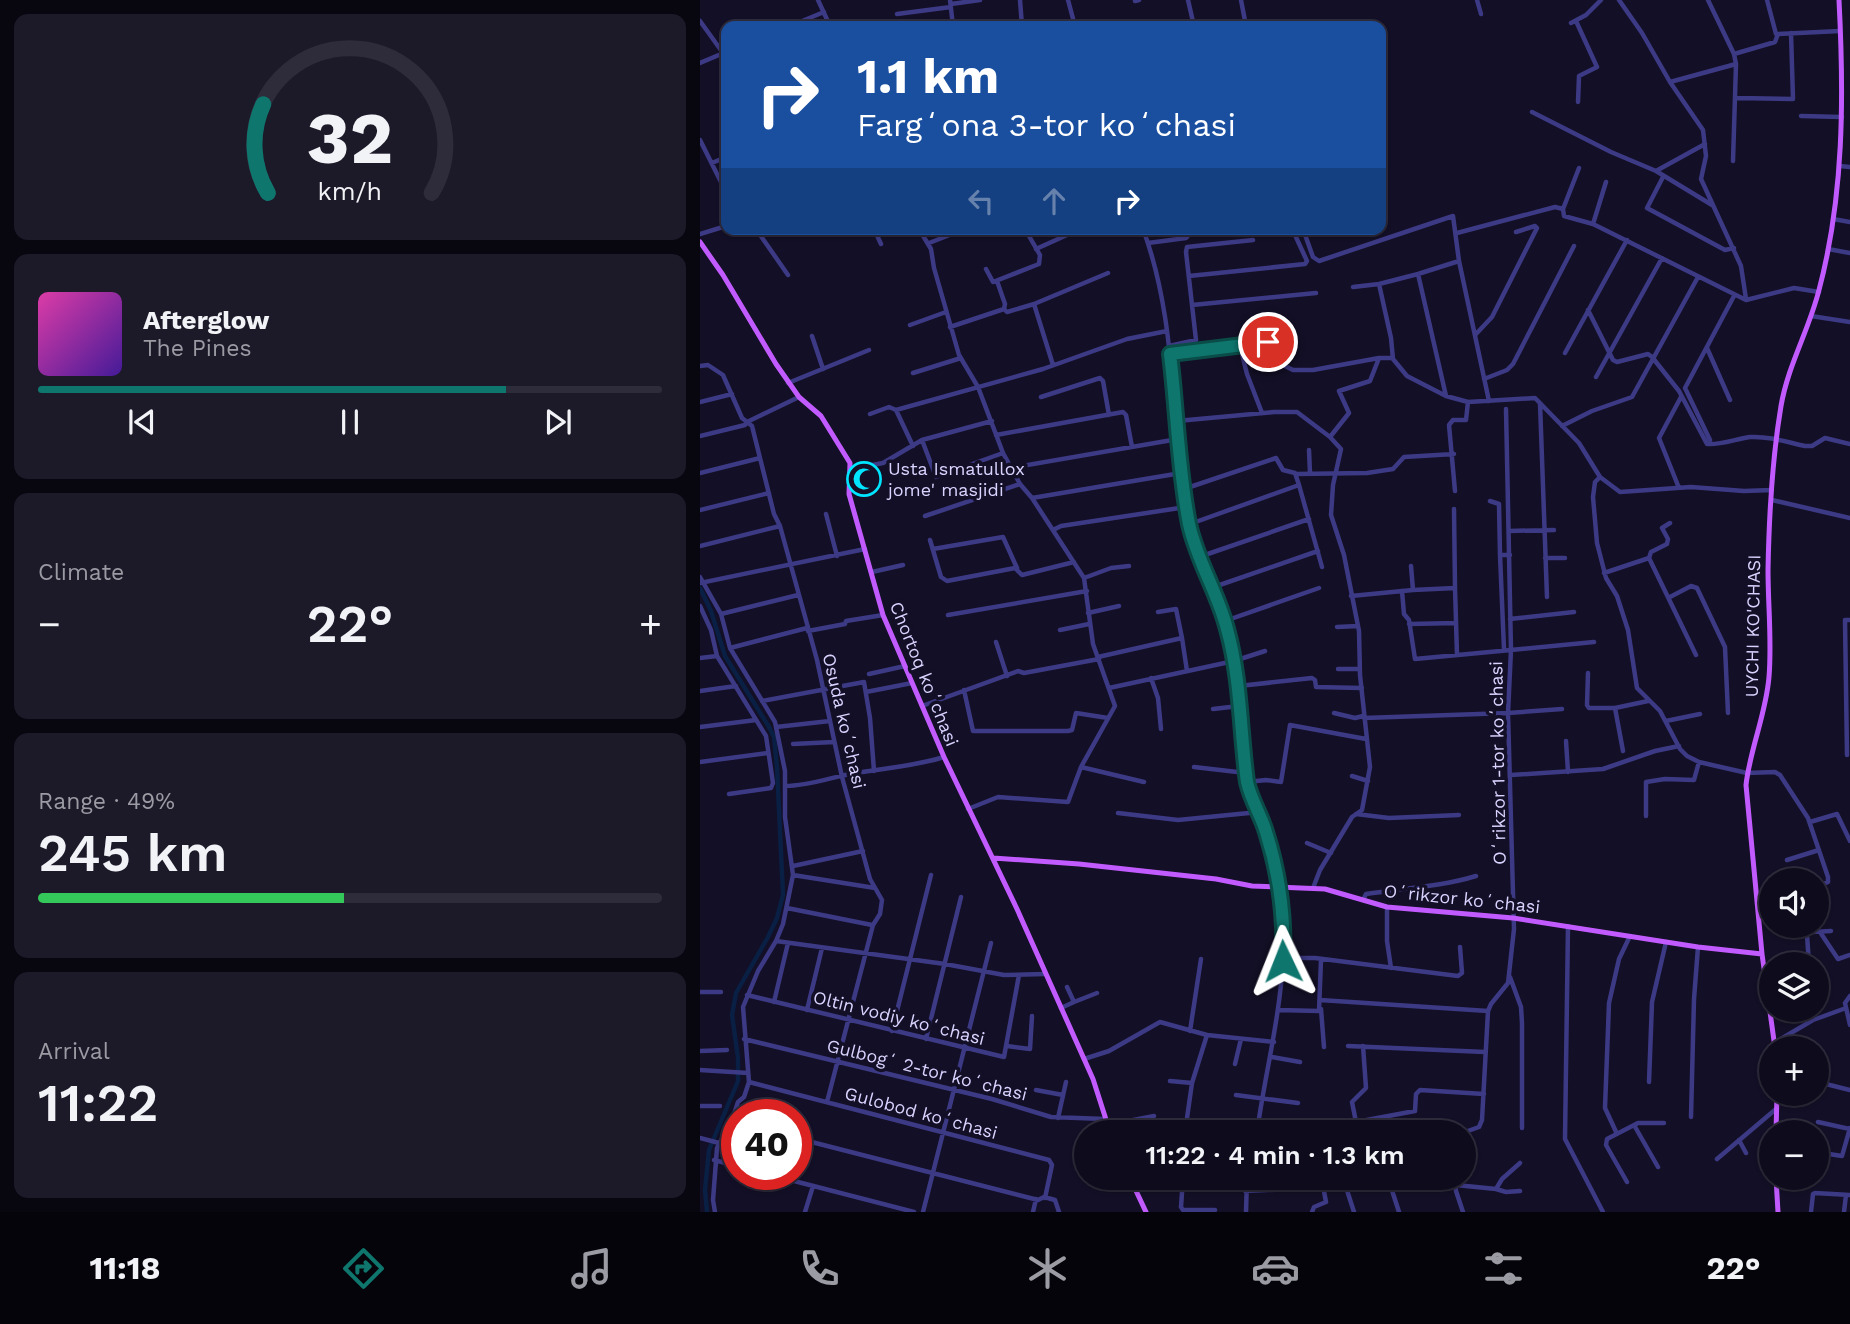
<!DOCTYPE html>
<meta charset="utf-8">
<style>
:root{--surface:#0e0b1c;--page:#1c1929;--text:#f1f3f6;--muted:#9b9ba3;--line:#2e2b3b;--accent:#0f766e}
body{margin:0;font-family:"Work Sans",sans-serif;background:var(--page);color:var(--text);height:100vh;display:flex;flex-direction:column;font-size:26px;white-space:nowrap}
*{box-sizing:border-box;margin:0}
p{font-size:23px;color:var(--muted)}
.icon{flex:none;width:38px;height:38px;fill:none;stroke:currentColor;stroke-width:2;stroke-linecap:round;stroke-linejoin:round}
.map{position:relative;flex:1;overflow:hidden}
.panel{display:flex;flex-direction:column;gap:14px;padding:14px;background:#08060f;width:700px}
.panel>*{flex:none}
.hud{position:absolute;left:21px;top:21px;width:665px;height:214px;border-radius:14px;box-shadow:0 2px 5px #0004,0 0 0 2px var(--line);background:#1a4fa0;color:#fff;overflow:hidden}
.fabs{position:absolute;left:1059px;top:868px;display:grid;gap:14px}
.fabs a{display:grid;place-items:center;width:70px;height:70px;border-radius:50%;background:var(--surface);box-shadow:0 2px 5px #0004,0 0 0 2px var(--line);font-size:35px}
.speed{position:absolute;left:21px;top:1099px;display:flex;gap:14px;font-size:35px;font-weight:700;text-align:center}
.speed>*{display:grid;place-content:center;width:91px;height:91px;border-radius:50%;background:var(--surface);box-shadow:0 2px 5px #0004,0 0 0 2px var(--line);line-height:1}
.speed .limit{border:10px solid #d22;background:#fff;color:#111}
.pin{position:absolute;display:grid;place-items:center;width:60px;height:60px;color:#fff;margin:-30px;border:4px solid #fff;border-radius:50%;box-shadow:0 2px 7px #0007}
.me{position:absolute;width:77px;margin:-38px;rotate:358deg;stroke-linejoin:round;filter:drop-shadow(0 0 5px #0008)}
.turn{display:flex;align-items:center;gap:24px;height:147px;padding:0 21px;font-size:32px}
.turn .icon{width:91px;height:91px;stroke-width:2.5}
.turn b{display:block;font-size:49px;line-height:60px}
.lanes{display:flex;align-items:center;height:66px;padding:0 21px;background:#0003;justify-content:center;gap:35px;direction:ltr}
.lanes .off{opacity:.35}
.big{font-size:52px;font-weight:600;line-height:1.1}
.panel .card{flex:1;display:flex;flex-direction:column;justify-content:center;gap:10px;min-width:0;padding:0 24px;border-radius:14px;background:var(--page)}
.panel .dial{align-items:center;gap:0}
.dial svg{height:182px;overflow:visible;fill:none;stroke:var(--line);stroke-width:7;stroke-linecap:round;text-anchor:middle}
.dial text{fill:var(--text);stroke:none}
.song{display:flex;align-items:center;gap:21px}
.cover{width:84px;height:84px;border-radius:10px;background:linear-gradient(135deg,hsl(320 70% 55%),hsl(260 70% 35%))}
.played{height:7px;border-radius:4px;background:linear-gradient(90deg,var(--accent) 75%,var(--line) 75%)}
.keys{display:flex;justify-content:space-around;direction:ltr}
.heat{display:flex;justify-content:space-between;align-items:center;font-size:38px;direction:ltr}
.charge{height:10px;border-radius:5px;background:linear-gradient(90deg,#34c759 49%,var(--line) 0)}
.trip{position:absolute;left:374px;top:1120px;width:402px;height:70px;border-radius:35px;background:var(--surface);box-shadow:0 2px 5px #0004,0 0 0 2px var(--line);font-weight:600;line-height:70px;text-align:center}
.tabs{display:flex;height:112px;justify-content:space-around;align-items:center;background:#06040b;color:var(--muted)}
.tabs .icon{width:49px;height:49px}
.tabs .on{color:var(--accent)}
.tabs b{font-size:32px;color:var(--text)}
main{display:flex;flex:1;min-height:0}
.map>svg:first-child{display:block}
</style>
<main>
<section class="panel">
<div class="card dial"><svg viewBox="0 0 100 80">
<path d="M14 69A42 42 0 1 1 86 69"/>
<path d="M14 69A42 42 0 0 1 12 30" stroke="#0f766e"/>
<text x="50" y="56" font-size="32" font-weight="700">32</text>
<text x="50" y="72" font-size="11">km/h</text>
</svg></div>
<div class="card">
<div class="song"><i class="cover"></i><div><b>Afterglow</b><p>The Pines</p></div></div>
<div class="played"></div>
<div class="keys"><svg class="icon" aria-label="previous" viewBox="0 0 24 24"><path d="M18 5L8 12l10 7zM5 5v14"/></svg><svg class="icon" aria-label="pause" viewBox="0 0 24 24"><path d="M8 5v14M16 5v14"/></svg><svg class="icon" aria-label="next" viewBox="0 0 24 24"><path d="M6 5l10 7-10 7zM19 5v14"/></svg></div>
</div>
<div class="card"><p>Climate</p>
<div class="heat"><a>−</a><b class="big">22°</b><a>+</a></div>
</div>
<div class="card"><p>Range · 49%</p><b class="big">245 km</b><div class="charge"></div></div>
<div class="card"><p>Arrival</p><b class="big">11:22</b></div>
</section>
<div class="map">
<svg width="1150" height="1212" viewBox="0 0 1150 1212">
<rect width="100%" height="100%" fill="#130f26"/>
<g fill="none" stroke-linecap="round" stroke-linejoin="round">
<path stroke="#0a1f44" stroke-width="4.5" d="M0,588L11,611L25,656L69,727L74,737L77,767L83,895L77,918L68,937L36,993L32,1015L38,1058V1081L9,1150L5,1190L7,1212"/>
<path stroke="#3d3a85" stroke-width="4.5" d="M118,0L130,26
M250,0L253,26
M320,0L322,26
M368,0L375,26
M488,0L494,26
M541,0L546,26
M777,0L781,14
M919,0L942,33L970,82L1003,130L1006,156L1001,179L1041,266L1046,299
M1008,0L1034,54L1036,64L1033,161
M1067,0L1076,34H1078
M435,1L439,0
M251,4L280,0
M197,14L251,7
M0,21L23,53
M876,21L897,67L879,76L878,102
M871,23L886,15L901,0
M90,26L124,12
M481,26L493,21
M1078,34L1140,31
M1034,54L1075,42L1078,34
M0,63L26,52
M970,82L1036,64
M1037,98L1093,99L1091,33
M832,112L911,152L956,171L1005,144
M1101,116L1142,117
M0,140L21,182
M12,163L26,157
M1140,166L1150,167
M956,171L1012,205
M963,177L947,208L1025,250L1034,248
M863,209L879,168
M1133,219L1150,222
M893,224L906,182
M56,229L88,275
M174,229L181,244
M219,229L231,249L234,268L259,355L278,387L303,453L320,484L332,498L384,578L393,644L415,706L381,767L368,802L298,797L268,809
M443,229C478,323 470,425 489,522C497,564 521,601 531,642C541,689 538,737 547,784C550,802 561,817 566,834C578,873 585,918 583,959C580,1018 565,1074 557,1132
M546,229L547,232
M603,229L613,257L619,261L753,216L759,261L789,401
M757,233L855,207L863,209L864,216L893,224L1046,300L1094,288L1119,292
M0,234L26,226
M229,243L265,229
M448,243L486,238L489,235L488,229
M336,249L378,230
M1128,249L1150,253
M286,269L293,282L339,264L340,255L325,229
M718,274L746,396
M489,276L605,264L607,261L595,235
M679,284L691,338L693,359L707,376L746,396L768,402L835,398L879,443L900,477L920,492L991,487L1044,491L1072,490
M653,287L679,284L718,274L759,261
M334,304L353,365
M492,305L616,293
M304,309L307,312L334,304L408,273
M888,310L913,360L917,362L948,354L952,357L979,391L1007,444C1022,445 1035,439 1050,437C1069,436 1087,442 1105,446H1112L1125,438L1150,444
M1111,316L1150,322
M210,325L246,312
M250,327L304,309L305,304L297,281
M776,334L792,317L837,228L835,226L816,232
M112,336L123,369
M469,346L496,340L486,252L487,247L553,240
M540,346L547,374L562,413
M1007,348L1030,400
M865,353L927,240
M470,354L568,342L574,339L579,363L593,370H613L679,358L670,381L639,391L649,413L630,437L597,412H574L477,421
M679,358H692
M0,366L8,365L23,375L42,418L52,426L74,514L80,526L117,660L142,777L170,879L182,900L180,914L173,925L127,1102
M213,373L261,358
M896,377L962,258
M784,379L807,370L813,364L874,246
M88,383L169,350
M341,397L400,378L403,381L409,415
M0,402L32,394
M840,403L847,597
M806,409L811,650L894,642
M196,410L213,446
M170,414L189,407L196,410L343,369L427,339L467,331
M862,426L892,411L932,397L998,277
M296,435L423,412L426,415L432,447
M0,436L45,425L47,422L99,397
M222,440L236,477L303,453
M1010,440L985,388L1034,296
M609,450L610,473
M310,468L478,439
M151,469L183,463L222,440L292,421
M0,473L60,458
M596,474L667,473L693,469L704,457L754,454
M900,477L895,482L893,497L897,543L906,578L917,596L928,630L937,688L960,711L980,749L987,756L999,762L1047,773L1075,772L1080,775L1108,818L1128,877V882L1116,887
M979,488L959,438L981,397
M484,489L576,458L583,470L595,473L599,485
M755,491L749,425L753,420H766L768,402
M332,498L481,473
M1072,500L1150,518
M790,501L799,504L800,555
M754,509L755,588
M0,510L69,493
M126,514L137,556
M225,516L320,484
M490,524L599,485L622,567
M353,530L361,526L486,507
M809,531L854,530
M230,540L241,577L247,581L315,568L322,575L374,562
M0,546L80,526
M233,549L303,537L317,568
M499,557L609,519
M845,558H865
M949,558L951,552L967,544L968,539L962,528L970,523
M172,572L203,565
M904,573L949,558L996,655
M0,577L21,614L30,648L75,722L85,771V817L93,875L83,924L76,941L58,971L43,1007L49,1082L44,1097L38,1102L32,1120L17,1148L13,1200L15,1212
M384,578L411,568L429,566
M0,583L165,549
M511,588L618,551
M713,590L755,588L757,655
M702,591L704,614L709,620L715,659L811,650L808,713L814,929L808,983L791,1004L788,1011L782,1120L779,1127L765,1132
M651,596L713,590L711,566
M970,597L991,586L997,588L1025,647L1028,713
M0,606L11,630L17,656L66,736L73,783L71,788L29,794
M388,613L419,606
M21,614L98,595
M248,615L387,591
M810,619L874,612
M525,621L619,588
M709,624L756,623
M637,627L658,626
M360,630L389,624
M108,631L145,624L146,621L183,615
M482,638L487,671
M296,642L307,676
M30,648L107,628
M804,649L800,555H810
M398,657L482,638L476,609L458,612
M0,658L17,656
M638,669H660
M888,673L887,705L889,708H915L948,701
M169,674L205,666
M451,678L458,698L461,729
M539,686L612,678L615,680L616,687L662,688
M409,688L534,661L565,651
M264,690L273,731H368L372,730L376,713L408,718
M0,691L36,686
M166,692L212,683
M62,701L164,682L170,718L174,771
M222,706L318,671L324,673L399,659
M915,708L923,751
M513,709L539,706
M634,713L655,718L663,716
M664,718L808,713L862,709
M966,721L1000,714
M0,727L56,720
M76,727L130,721
M866,741L868,772
M93,744L134,742
M1147,755L1145,620H1150
M0,762L68,753
M381,767L444,782
M494,767L546,773
M811,775L903,769L955,751L979,746
M652,776L668,781
M547,782L566,780L581,782L590,725L666,739
M85,786C108,786 129,778 150,774C182,768 213,767 244,757
M418,813L478,820L559,812
M656,814L689,818L759,815
M946,816V782L965,779L994,780L999,762
M1110,822L1137,814L1150,841
M607,843L631,853
M1087,860L1119,850
M93,866L163,851
M93,875L175,888
M613,888L620,870L652,817L662,810L670,767L660,675L659,631L644,555L631,515L633,485L641,449L630,437
M663,900L666,894C703,888 740,887 776,876
M687,907V941L691,968
M87,908L172,925
M868,926L865,1139L903,1212
M1120,932L1138,959L1150,955
M76,941L245,964L304,975L345,974
M583,958H615L758,976L762,973L760,947
M1109,964L1107,935L1112,932L1131,931
M810,977L821,1007L822,1023V1128
M367,987L374,1002L397,993
M0,992H21
M47,995L304,1057L319,975
M1150,996L1145,1003L1150,1025
M620,1000L788,1011
M74,1002L88,943
M361,1008L374,1002
M621,1009L624,1047
M107,1010L122,948
M578,1010L619,1011L621,960
M192,1031L231,875
M490,1031L501,959
M44,1039L292,1099L351,1117L405,1119
M226,1039L261,897
M1074,1043L1113,1020L1146,1008
M307,1046L330,1049L332,1016
M648,1046L785,1052
M0,1051L27,1050
M572,1057L600,1062
M384,1059L409,1051L460,1022L507,1035L574,1042
M535,1064L541,1039
M0,1070L48,1073
M470,1081L492,1083
M49,1082L349,1160L352,1165L345,1198
M949,1082L952,1002L966,942
M1122,1083L1150,1090
M336,1090L363,1095
M536,1095L598,1103
M0,1106H20
M991,1117L994,999L998,947
M358,1118L366,1082
M656,1122L715,1111L716,1094L720,1090L784,1094
M1118,1122L1150,1129
M408,1125L454,1116
M934,1125L958,1167
M622,1131L658,1132
M485,1132L492,1083L507,1035
M658,1132L652,1102L666,1088L663,1046
M917,1134L905,1108L909,1003L919,959L930,936
M0,1138L19,1143
M96,1138L338,1200L344,1197L355,1200L359,1212
M1039,1140L1046,1153
M1116,1152L1142,1156L1150,1128
M1017,1159L1076,1109
M14,1160L37,1166
M67,1174L214,1212
M483,1178L481,1207L483,1210H515
M688,1178L699,1212
M755,1178L756,1191L763,1212
M644,1181L654,1212
M927,1182L906,1145L907,1139L938,1123H964
M756,1185L796,1189L802,1179L820,1163
M796,1189L806,1192L820,1191
M545,1191L592,1189L611,1184L623,1186L650,1178
M105,1212L113,1186
M223,1212L291,943
M333,1212L336,1199
M546,1212L547,1178
M612,1212L614,1207L626,1202L623,1186
M1111,1212L1113,1194L1115,1193L1150,1195
M1144,1212L1146,1195"/>
<path stroke="#c25bff" stroke-width="5" d="M0,242L23,275L76,364L99,397L121,416L150,463L149,494L183,615L244,757L317,909L393,1079L410,1132
M293,858L379,864L516,879L552,886L625,889L687,907L813,918L998,947L1062,954
M1075,1048L1062,954L1046,785C1050,749 1066,714 1069,677C1072,641 1068,606 1068,570C1069,516 1072,460 1081,406C1088,365 1109,330 1119,290C1144,196 1144,97 1139,0
M1076,1132L1077,1094
M430,1178L446,1212
M1076,1178L1078,1212"/>
</g>
<g fill="none" stroke-linecap="round" stroke-linejoin="round">
<g stroke="#0a4d48" stroke-width="18">
<path id="route" d="M568,342L470,354C477,411 478,468 489,524C497,561 518,593 527,629C541,679 540,731 547,782C551,800 561,815 566,832C579,873 585,919 583,961"/>
</g>
<use href="#route" stroke="#0f766e" stroke-width="12"/>
</g>
<defs>
<g id="mosque-ring" transform="scale(1.75)"><circle r="9.5" fill="#130f26" stroke="#00e5ff" stroke-width="1.5"/><path d="M3.5-4.9A6 6 0 1 0 3.5 4.9A5 5 0 1 1 3.5-4.9Z" fill="#00e5ff"/></g>
</defs>
<g fill-rule="evenodd">
<use href="#mosque-ring" x="164" y="479"/>
</g>
<g text-anchor="middle" stroke-width="7" stroke-linejoin="round" paint-order="stroke">
<g font-size="18" fill="#d9d4ff" stroke="#130f26" text-anchor="start">
<text x="188" y="475">Usta Ismatullox<tspan x="188" dy="21">jome' masjidi</tspan></text>
</g>
<g font-size="18" fill="#d9d4ff" stroke="#130f26">
<text transform="translate(1053 626) rotate(-89)" y="6">UYCHI KO'CHASI</text>
<text transform="translate(224 674) rotate(68)" y="6">Chortoq koʻchasi</text>
<text transform="translate(144 721) rotate(77)" y="6">Osuda koʻchasi</text>
<text transform="translate(798 763) rotate(-91)" y="6">Oʻrikzor 1-tor koʻchasi</text>
<text transform="translate(762 899) rotate(6)" y="6">Oʻrikzor koʻchasi</text>
<text transform="translate(199 1018) rotate(14)" y="6">Oltin vodiy koʻchasi</text>
<text transform="translate(227 1070) rotate(14)" y="6">Gulbogʻ 2-tor koʻchasi</text>
<text transform="translate(221 1113) rotate(15)" y="6">Gulobod koʻchasi</text>
</g>
</g>
</svg>
<div class="fabs">
<a><svg class="icon" aria-label="sound" viewBox="0 0 24 24"><path d="M4 9h4l5-4v14l-5-4H4zM17 9q2 3 0 6"/></svg></a>
<a><svg class="icon" aria-label="layers" viewBox="0 0 24 24"><path d="M12 4l9 5-9 5-9-5zM3 14l9 5 9-5"/></svg></a>
<a>+</a>
<a>−</a>
</div>
<div class="speed"><div class="limit">40</div></div>
<div class="pin" style="left:568px;top:342px;background:#d93025"><svg class="icon" aria-label="arrive" viewBox="0 0 24 24"><path d="M6 21V4h12l-3 4 3 4H6"/></svg></div>
<svg class="me" style="left:583px;top:961px" viewBox="-20 -20 40 40"><path d="M0-17L14 15 0 8-14 15z" fill="#0f766e" stroke="#fff" stroke-width="4"/></svg>
<div class="trip">11:22 · 4 min · 1.3 km</div>
<div class="hud">
<div class="turn"><svg class="icon" aria-label="right" viewBox="0 0 24 24"><path d="M7 20v-9h11M14 6l5 5-5 5"/></svg><div><b>1.1 km</b>Fargʻona 3-tor koʻchasi</div></div>
<div class="lanes"><svg class="icon off" aria-label="left" viewBox="0 0 24 24"><path d="M17 20v-9H6M10 6l-5 5 5 5"/></svg><svg class="icon off" aria-label="ahead" viewBox="0 0 24 24"><path d="M12 20V5M6 11l6-6 6 6"/></svg><svg class="icon" aria-label="right" viewBox="0 0 24 24"><path d="M7 20v-9h11M14 6l5 5-5 5"/></svg></div>
</div>
</div>
</main>
<nav class="tabs">
<b>11:18</b>
<svg class="icon on" aria-label="directions" viewBox="0 0 24 24"><path d="M12 3l9 9-9 9-9-9zM9 14v-3h6M13 9l2 2-2 2"/></svg>
<svg class="icon" aria-label="music" viewBox="0 0 24 24"><path d="M9 18V5l10-2v13"/><circle cx="6" cy="18" r="3"/><circle cx="16" cy="16" r="3"/></svg>
<svg class="icon" aria-label="phone" viewBox="0 0 24 24"><path d="M5 4h4l2 5-3 2q2 4 5 5l2-3 5 2v4C11 20 4 13 5 4z"/></svg>
<svg class="icon" aria-label="climate" viewBox="0 0 24 24"><path d="M12 3v18M4 7l16 10M4 17L20 7"/></svg>
<svg class="icon" aria-label="car" viewBox="0 0 24 24"><path d="M5 17H2v-5l4-1 3-4h7l3 4 3 1v5h-3M9 17h6M6 11h13"/><circle cx="7" cy="17" r="2"/><circle cx="17" cy="17" r="2"/></svg>
<svg class="icon" aria-label="filters" viewBox="0 0 24 24"><path d="M4 7h16M4 17h16"/><circle cx="9" cy="7" r="2"/><circle cx="15" cy="17" r="2"/></svg>
<b>22°</b>
</nav>
